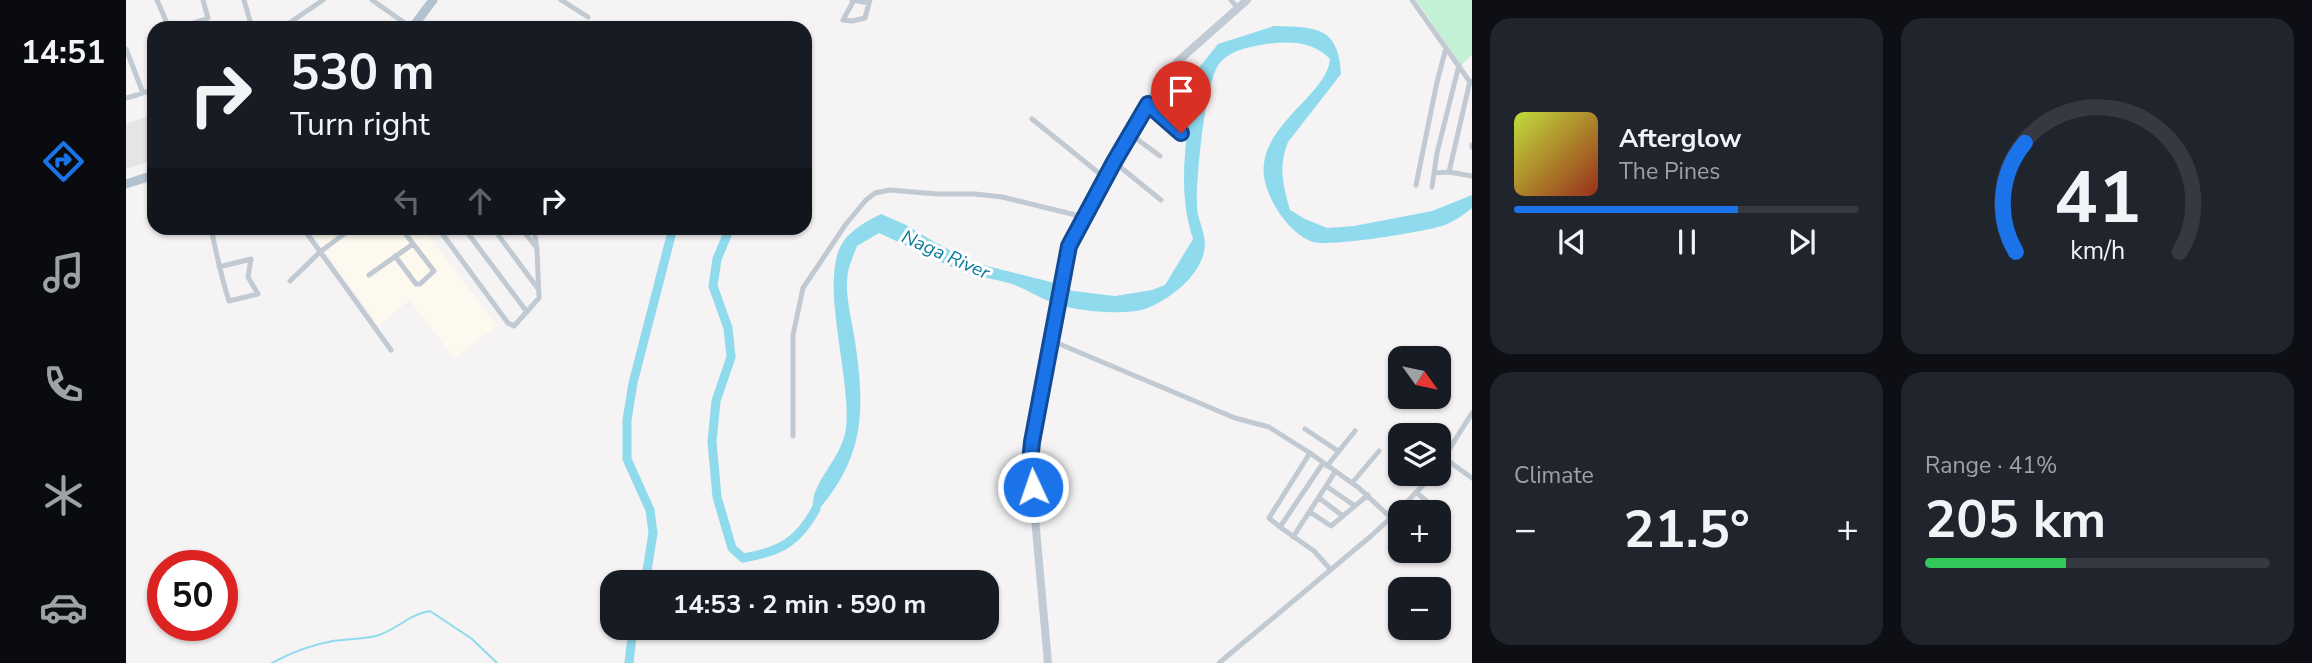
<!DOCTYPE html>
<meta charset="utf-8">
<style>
:root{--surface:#171b24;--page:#20242c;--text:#f1f3f6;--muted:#9ea1a6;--line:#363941;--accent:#1a73e8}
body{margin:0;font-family:"Nunito Sans",sans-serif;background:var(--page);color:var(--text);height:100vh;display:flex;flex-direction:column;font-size:26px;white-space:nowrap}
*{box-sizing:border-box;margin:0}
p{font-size:23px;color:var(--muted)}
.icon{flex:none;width:38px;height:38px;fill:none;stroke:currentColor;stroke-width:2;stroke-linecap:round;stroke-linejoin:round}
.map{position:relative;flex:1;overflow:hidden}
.panel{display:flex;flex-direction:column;gap:18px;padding:18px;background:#0d0f14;width:840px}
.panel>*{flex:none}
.guide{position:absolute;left:21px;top:21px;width:665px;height:214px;border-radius:21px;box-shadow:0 2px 5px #0004;background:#171b24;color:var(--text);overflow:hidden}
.needle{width:46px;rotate:123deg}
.tools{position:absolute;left:1262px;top:346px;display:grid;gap:14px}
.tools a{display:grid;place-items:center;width:63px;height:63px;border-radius:14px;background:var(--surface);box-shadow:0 2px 5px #0004;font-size:35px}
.speed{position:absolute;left:21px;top:550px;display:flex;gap:14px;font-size:35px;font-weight:700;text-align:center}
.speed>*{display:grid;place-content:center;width:91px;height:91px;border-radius:50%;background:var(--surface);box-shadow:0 2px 5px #0004;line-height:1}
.speed .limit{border:10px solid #d22;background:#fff;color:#111}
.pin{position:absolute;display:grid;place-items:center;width:60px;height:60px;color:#fff;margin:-72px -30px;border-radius:50% 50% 50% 0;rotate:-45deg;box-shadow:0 0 7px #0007}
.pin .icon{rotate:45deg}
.me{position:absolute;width:77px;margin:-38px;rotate:357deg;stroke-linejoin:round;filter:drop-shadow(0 0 5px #0008)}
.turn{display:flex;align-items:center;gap:24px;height:147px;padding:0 28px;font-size:32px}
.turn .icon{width:91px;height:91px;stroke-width:2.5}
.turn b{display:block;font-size:49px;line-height:60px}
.lanes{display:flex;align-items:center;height:66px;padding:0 28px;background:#0003;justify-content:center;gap:35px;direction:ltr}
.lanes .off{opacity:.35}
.big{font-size:52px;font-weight:700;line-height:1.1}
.panel .widget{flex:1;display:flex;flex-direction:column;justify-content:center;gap:10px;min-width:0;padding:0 24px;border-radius:21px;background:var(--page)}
.panel .dial{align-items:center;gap:0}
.dial svg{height:182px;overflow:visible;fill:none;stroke:var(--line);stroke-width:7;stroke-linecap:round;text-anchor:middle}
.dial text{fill:var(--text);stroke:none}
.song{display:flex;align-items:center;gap:21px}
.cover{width:84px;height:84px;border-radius:10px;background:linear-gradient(135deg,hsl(70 70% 55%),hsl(10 70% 35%))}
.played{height:7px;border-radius:4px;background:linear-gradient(90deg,var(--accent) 65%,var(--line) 65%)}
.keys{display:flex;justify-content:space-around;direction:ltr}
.heat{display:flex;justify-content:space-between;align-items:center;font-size:38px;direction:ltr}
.charge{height:10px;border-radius:5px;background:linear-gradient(90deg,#34c759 41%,var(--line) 0)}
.panel .tiles{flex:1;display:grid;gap:18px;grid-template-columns:repeat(2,1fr)}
.trip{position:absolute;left:474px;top:570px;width:399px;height:70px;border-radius:21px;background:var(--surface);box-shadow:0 2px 5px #0004;font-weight:700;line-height:70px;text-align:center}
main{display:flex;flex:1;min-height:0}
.dock{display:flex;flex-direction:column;width:126px;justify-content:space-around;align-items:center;background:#090b0e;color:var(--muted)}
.dock .icon{width:49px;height:49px}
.dock .active{color:var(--accent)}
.dock b{font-size:32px;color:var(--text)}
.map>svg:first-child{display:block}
</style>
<main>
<nav class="dock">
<b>14:51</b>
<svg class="icon active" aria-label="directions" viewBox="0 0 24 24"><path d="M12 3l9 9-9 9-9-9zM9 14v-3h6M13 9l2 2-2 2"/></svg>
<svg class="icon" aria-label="music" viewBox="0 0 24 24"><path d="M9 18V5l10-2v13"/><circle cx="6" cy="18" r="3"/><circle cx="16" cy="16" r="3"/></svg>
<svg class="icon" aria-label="phone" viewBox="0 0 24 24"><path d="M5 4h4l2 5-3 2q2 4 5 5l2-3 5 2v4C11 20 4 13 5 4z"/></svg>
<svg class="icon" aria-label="climate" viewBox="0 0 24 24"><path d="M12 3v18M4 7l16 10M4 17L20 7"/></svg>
<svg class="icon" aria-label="car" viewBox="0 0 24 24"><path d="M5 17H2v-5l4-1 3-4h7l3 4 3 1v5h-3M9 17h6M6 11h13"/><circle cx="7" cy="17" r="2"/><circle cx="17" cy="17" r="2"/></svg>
</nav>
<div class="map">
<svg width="1346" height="663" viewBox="0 0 1346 663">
<rect width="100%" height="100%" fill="#f5f3f3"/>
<path fill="#fdf9ef" d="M182,228H297L371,326L328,358L283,300L253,326Z"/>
<path fill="#e6e4e5" d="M28,114V160L0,169V124Z"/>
<path fill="#c3f1d5" d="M1290,0H1346V55L1335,65Z"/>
<path fill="#90daee" d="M1148,26C1189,27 1213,26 1215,74L1162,142C1152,167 1157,185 1164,210L1179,219L1201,228L1228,226L1306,211L1346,195V208C1338,215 1328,221 1319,225C1300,232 1203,247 1187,242C1163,234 1141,200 1138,176C1132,125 1201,96 1204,59C1187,41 1163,41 1140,44C1123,47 1104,50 1093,64C1079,82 1070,180 1071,205C1071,221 1082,235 1078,252C1072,278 1043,300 1019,309C996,316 947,311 925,302C912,297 900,289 886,284C873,280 859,278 845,274C814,264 783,246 753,233L731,246C728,254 724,263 722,272C718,293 726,320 729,341C740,415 738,460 686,517C687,508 686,498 690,490C699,469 717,452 720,428C726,379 692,280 717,242C726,229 741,221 755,214L778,224L812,244L849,263L929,283L947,291L989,296L1026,290L1039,285L1067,239C1049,183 1063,137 1066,81L1072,69L1092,44Z"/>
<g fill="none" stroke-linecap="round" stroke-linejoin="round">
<path stroke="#90daee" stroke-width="2" d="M146,663C166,652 184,645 207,641C221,639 237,639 250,636C271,630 283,614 304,611L346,639L371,663"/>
<path stroke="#90daee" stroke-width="9" d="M604,228L591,259L587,286L602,328L605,357L590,401L586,442L591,497L606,548L617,558C654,552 672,542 690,509
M519,583L527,533L524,510L501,459V420L507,383L547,228
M503,663L507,628"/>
<path stroke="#c1cad2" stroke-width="5" d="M31,0L43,28
M118,0L126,28
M246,0L286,28
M435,0L462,17
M726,0L743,3L744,0
M728,0L717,20L726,21L739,18L743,3
M1105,0L1112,8
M1286,0L1344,82
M53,28L82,18L77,0
M156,28L197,0
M0,49L17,93
M14,94L28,89
M0,98L11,95
M1022,104L1055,133
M906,119L979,178
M1004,134L1034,156
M1346,147V145
M988,162L1035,200
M1323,172L1346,176
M1308,173L1323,172L1344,81
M1290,185L1311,82L1320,48
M1306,187L1311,153L1333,65
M85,228C90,252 95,277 103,301L132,294L122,277L125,259L93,267
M177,228L265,350
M312,228L382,323L388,326L413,298L411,250L408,228
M338,228L401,312
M367,228L413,290
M395,228L410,247
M269,256L290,284H294L308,271L275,228
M243,275L287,244
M164,281L194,252L226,228
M924,340L1109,418L1143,427L1184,453
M1179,429L1212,451
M667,436V335L677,288L720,224L740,200L749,193L764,190L811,194H849L876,197L958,217
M1318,458L1346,478
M1197,463L1154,527L1188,551L1205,570
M1201,466L1229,431
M1312,467L1346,413
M1226,483L1253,451
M1200,486L1229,506
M1291,493L1322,519
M1193,498L1217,516
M1184,512L1205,526L1242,495
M1154,527L1143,518L1184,453L1233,488L1265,518
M1167,537L1209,472
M1093,663L1245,536L1270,513L1308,474"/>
<path stroke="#c1cbd6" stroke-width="8" d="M922,663L904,462L927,320L943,246L988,162L1036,80L1050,63L1121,0"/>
<path stroke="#b3c2d1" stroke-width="9" d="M286,28L307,0
M0,184L28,175"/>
</g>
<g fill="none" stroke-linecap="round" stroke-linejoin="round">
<g stroke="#114b97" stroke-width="18">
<path id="route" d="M907,487L904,462L906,442L943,246L988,162L1022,104L1055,133"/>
</g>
<use href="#route" stroke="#1a73e8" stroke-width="12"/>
</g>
<g text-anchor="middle" stroke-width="6" stroke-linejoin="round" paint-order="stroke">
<g font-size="19" font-style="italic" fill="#0c7c9b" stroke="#fff">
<text transform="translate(820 254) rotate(24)" y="7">Naga River</text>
</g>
</g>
</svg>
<div class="tools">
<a><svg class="needle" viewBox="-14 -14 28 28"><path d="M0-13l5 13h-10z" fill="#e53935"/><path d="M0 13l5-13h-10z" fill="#9ea1a6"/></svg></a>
<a><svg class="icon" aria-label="layers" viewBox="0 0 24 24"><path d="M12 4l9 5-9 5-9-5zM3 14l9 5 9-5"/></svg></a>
<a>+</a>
<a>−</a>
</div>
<div class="speed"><div class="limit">50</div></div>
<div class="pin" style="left:1055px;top:133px;background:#d93025"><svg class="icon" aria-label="arrive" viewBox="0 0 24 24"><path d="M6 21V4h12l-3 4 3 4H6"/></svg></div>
<svg class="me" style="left:907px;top:487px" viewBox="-20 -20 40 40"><circle r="17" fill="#1a73e8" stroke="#fff" stroke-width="3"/><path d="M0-11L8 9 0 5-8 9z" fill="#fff"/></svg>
<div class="trip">14:53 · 2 min · 590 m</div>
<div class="guide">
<div class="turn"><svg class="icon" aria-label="right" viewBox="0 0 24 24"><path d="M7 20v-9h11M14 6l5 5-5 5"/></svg><div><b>530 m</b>Turn right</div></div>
<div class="lanes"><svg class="icon off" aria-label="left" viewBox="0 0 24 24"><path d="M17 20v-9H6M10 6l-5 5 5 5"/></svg><svg class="icon off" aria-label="ahead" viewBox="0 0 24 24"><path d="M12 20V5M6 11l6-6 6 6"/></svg><svg class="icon" aria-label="right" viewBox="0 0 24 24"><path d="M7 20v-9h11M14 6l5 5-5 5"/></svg></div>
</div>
</div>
<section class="panel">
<div class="tiles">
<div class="widget">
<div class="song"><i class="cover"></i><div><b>Afterglow</b><p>The Pines</p></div></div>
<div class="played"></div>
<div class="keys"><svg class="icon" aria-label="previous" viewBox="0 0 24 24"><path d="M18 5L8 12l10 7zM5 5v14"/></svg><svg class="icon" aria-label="pause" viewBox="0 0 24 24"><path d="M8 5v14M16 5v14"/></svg><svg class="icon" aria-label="next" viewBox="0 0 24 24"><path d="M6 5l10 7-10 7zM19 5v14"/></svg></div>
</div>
<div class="widget dial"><svg viewBox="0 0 100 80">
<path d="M14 69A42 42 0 1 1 86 69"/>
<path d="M14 69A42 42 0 0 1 18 21" stroke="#1a73e8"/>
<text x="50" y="56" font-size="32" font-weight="700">41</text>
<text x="50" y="72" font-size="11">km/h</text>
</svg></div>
<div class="widget"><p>Climate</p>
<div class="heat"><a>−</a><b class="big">21.5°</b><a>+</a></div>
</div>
<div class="widget"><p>Range · 41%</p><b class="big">205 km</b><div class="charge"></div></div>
</div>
</section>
</main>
